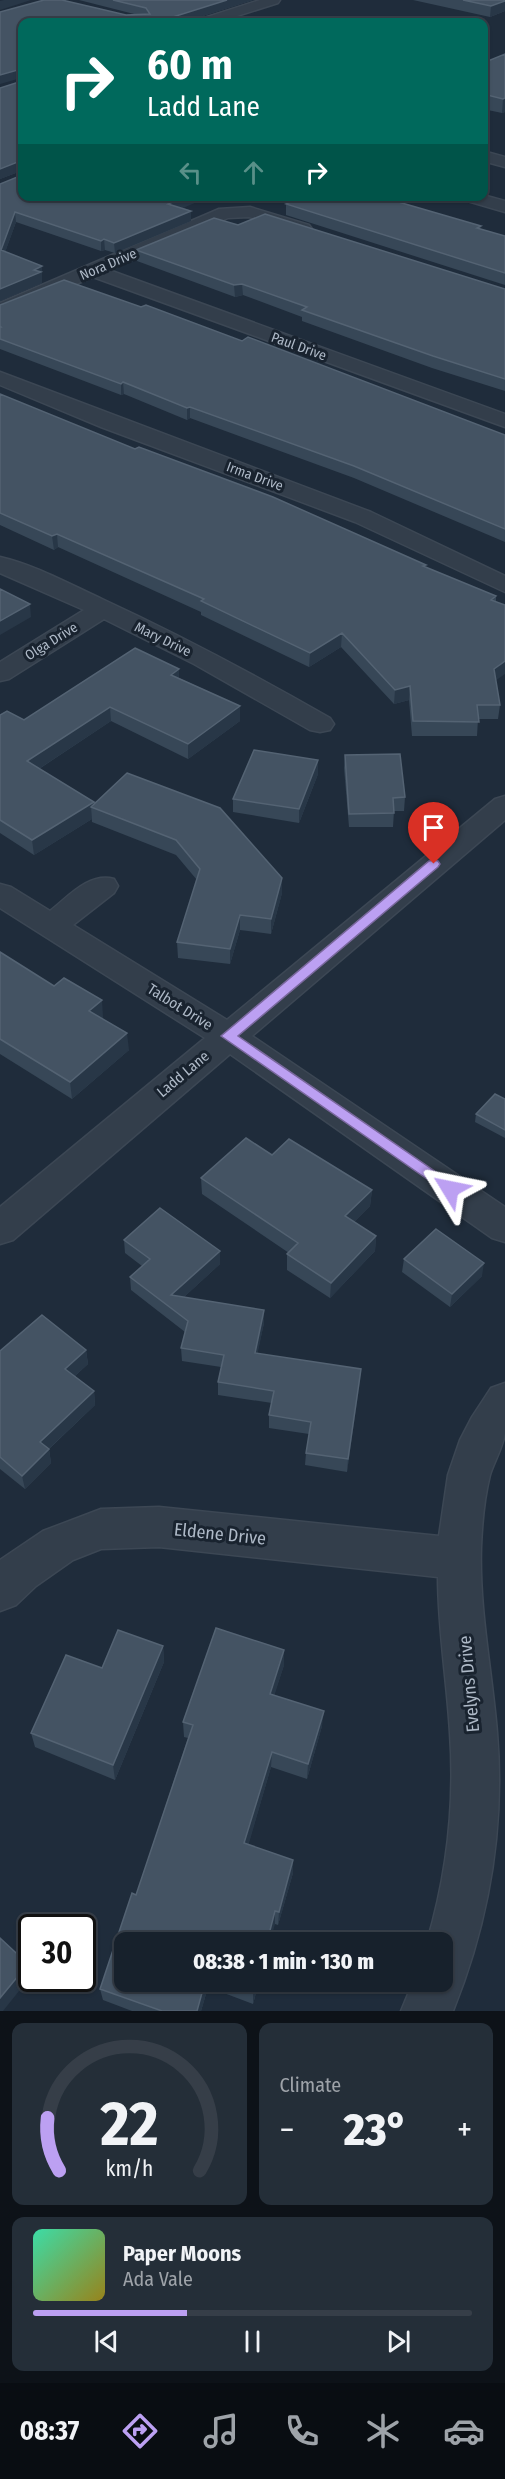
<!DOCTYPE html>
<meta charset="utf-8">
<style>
:root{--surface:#17212c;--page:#242e38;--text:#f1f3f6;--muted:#9ea3a9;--line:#363e48;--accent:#bca0f2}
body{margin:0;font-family:"Fira Sans Condensed",sans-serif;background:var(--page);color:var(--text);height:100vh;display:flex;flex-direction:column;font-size:22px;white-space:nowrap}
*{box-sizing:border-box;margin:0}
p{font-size:20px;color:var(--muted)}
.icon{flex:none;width:33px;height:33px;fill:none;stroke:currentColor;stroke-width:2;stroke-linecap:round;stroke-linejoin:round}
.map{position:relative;height:2011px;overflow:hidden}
.sheet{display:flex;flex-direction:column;gap:12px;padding:12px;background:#0d1218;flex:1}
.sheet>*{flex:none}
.top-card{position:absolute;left:18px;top:18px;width:470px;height:183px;border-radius:12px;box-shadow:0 2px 4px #0004,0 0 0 2px var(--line);background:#00695c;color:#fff;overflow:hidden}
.speed{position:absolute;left:18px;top:1914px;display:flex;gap:12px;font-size:30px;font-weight:700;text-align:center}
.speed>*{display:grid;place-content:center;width:78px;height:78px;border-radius:50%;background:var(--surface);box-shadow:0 2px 4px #0004,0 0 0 2px var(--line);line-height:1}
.speed .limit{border:3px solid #111;border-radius:9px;background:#fff;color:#111}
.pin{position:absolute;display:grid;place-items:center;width:51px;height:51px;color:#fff;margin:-62px -26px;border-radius:50% 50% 50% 0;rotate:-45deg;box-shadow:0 0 6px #0007}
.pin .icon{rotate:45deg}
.me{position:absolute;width:66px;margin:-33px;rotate:305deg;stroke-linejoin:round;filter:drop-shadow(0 0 4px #0008)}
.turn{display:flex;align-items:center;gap:21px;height:126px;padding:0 30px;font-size:27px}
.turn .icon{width:78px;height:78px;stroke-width:2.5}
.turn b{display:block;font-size:42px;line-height:51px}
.lanes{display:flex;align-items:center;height:57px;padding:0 30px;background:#0003;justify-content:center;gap:30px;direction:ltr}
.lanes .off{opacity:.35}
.big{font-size:45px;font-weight:800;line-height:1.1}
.sheet .widget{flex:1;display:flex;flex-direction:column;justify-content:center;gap:9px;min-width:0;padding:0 21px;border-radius:12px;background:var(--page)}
.sheet .dial{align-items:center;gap:0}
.dial svg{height:156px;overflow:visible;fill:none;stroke:var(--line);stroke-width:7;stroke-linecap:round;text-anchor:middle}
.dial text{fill:var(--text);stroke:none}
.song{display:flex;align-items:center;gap:18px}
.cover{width:72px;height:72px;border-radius:9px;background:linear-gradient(135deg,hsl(160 70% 55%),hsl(50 70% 35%))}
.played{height:6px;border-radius:3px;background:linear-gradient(90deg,var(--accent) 35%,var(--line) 35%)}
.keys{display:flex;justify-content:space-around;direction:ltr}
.heat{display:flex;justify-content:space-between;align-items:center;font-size:33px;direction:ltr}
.sheet .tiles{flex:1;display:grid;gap:12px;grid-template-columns:1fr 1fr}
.widget:last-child{grid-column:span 2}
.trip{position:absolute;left:114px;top:1932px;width:339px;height:60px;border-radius:12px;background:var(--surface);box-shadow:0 2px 4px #0004,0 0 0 2px var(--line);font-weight:800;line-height:60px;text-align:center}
.menu{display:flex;height:96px;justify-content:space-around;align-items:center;background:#090d12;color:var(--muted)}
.menu .icon{width:42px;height:42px}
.menu .active{color:var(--accent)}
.menu b{font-size:27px;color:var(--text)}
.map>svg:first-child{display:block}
</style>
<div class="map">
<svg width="505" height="2011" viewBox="0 0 505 2011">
<rect width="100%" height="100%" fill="#1f2c3b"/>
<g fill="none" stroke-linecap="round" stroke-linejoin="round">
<g stroke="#3c4754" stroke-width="3">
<path id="minor" d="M260,0H280L278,3L218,22H199L201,19Z
M483,151L505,157V167L483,161Z
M483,195L505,201V212L464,200L462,196H483Z
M250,207L309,225L312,229L309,233L303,234L249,217L228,218L109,270L505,414V427L93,277L0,316V303L219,209Z
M0,372L371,512L505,576V592L355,522L101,427L0,385Z
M0,557C35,565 69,584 102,599C180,635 255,675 330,718L334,724L330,730L320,732L310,730L194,664L104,619L9,679L0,681V662L84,610L0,573Z
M505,796V820L252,1036L505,1207V1242L492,1238L230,1054L13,1240L0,1244V1207L205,1038L0,908V884L11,887L50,911C68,897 89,872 114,879L118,886L114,893L73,925L227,1020L495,799Z
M505,1383C505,1399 505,1417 505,1433C503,1447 494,1462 490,1475C484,1499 482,1523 481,1547C479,1609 492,1671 497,1732C505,1829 489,1922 453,2011H401L413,1982H442V1942H427C447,1874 455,1804 450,1733C447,1681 438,1629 438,1577L159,1547L101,1549L73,1560L36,1586L16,1605L0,1611V1560L43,1531L101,1509L159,1507L439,1536L448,1475L460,1440L472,1417L491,1388Z"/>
</g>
<use href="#minor" fill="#333e4b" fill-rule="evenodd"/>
</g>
<path fill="#374757" d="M79,0H253L184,22H22V79L21,78L0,12L126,15H138Z
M413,0H505V11L490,17Z
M505,54V112L502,113L483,109V63Z
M22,81V172L21,171L0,179V88Z
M0,184L183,208L191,211V221L115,253L105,250L101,251L16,222L5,252L42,266V283L0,301Z
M286,204L481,226L480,229L505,236V285L286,215Z
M238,225L505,289V391L432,368L302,321V317L243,295L235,297L137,261L136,250Z
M0,305L141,307L242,341L505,435V542L354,478L190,418L187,420L124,394L121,395L0,349Z
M0,394L496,596V681L500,705L498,719H478L477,736H412L409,700L394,704L341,647L309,667L201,615V612L58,547L54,550L0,525Z
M179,678L240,706V721L188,759L111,721L39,769L94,804L282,878V893L271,934L240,930L230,964L178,958L177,942L197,880L176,855L92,822V819L34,855L0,833V715L24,720Z
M345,755L405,797L404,811H394L393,827H349L344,768Z
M318,774L299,823L233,812V799Z
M0,952L103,1017L102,1018L129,1050L72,1099L0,1054Z
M505,1099V1138L475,1122L476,1114Z
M272,1155L372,1190L370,1206L354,1222L376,1236L375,1251L330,1298L287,1270V1254L289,1253L202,1194L201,1178Z
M124,1240L220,1264L184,1297L264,1310V1323L257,1354L361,1369L347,1472L305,1465L306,1453L309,1434L269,1428V1415L272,1403L218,1395V1382L221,1367L182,1361L181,1348L185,1332L131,1290L130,1277L142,1266L125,1253Z
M404,1259L482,1276L450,1307L402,1272Z
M86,1350L88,1364L75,1376L94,1391L95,1405L49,1449L51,1463L25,1489L0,1469V1351Z
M163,1646L164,1662L115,1780L35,1747L31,1733L102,1668Z
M284,1665L274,1695L322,1726L307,1779L271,1767L248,1845L293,1873L278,1925L275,1924L124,1982H259L253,2004L208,1987L201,2011H132L103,2000L100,1989L136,1895L188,1738L184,1737L183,1722Z"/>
<path fill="#283747" d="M4,0H31L0,10V1Z
M227,0H253L184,22H157Z
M505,1V11L490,17L491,6Z
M21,69V78L0,84V75Z
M505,98V112L502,113L503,99Z
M20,161L21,171L0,179V169Z
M186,196H211L169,214L168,204Z
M191,211V221L115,253L114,243Z
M15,212L16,222L2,261L1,250Z
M104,239L105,250L101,251V241Z
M42,266V283L0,301V289Z
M242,284L243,295L235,297L234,285Z
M123,382L124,394L121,395V384Z
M190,407V418L187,420V408Z
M57,534L58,547L54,550L52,536Z
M30,604L31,617L0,635V621Z
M342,633L341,647L309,667L310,653Z
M505,661V674L492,683L494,669Z
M179,669V683L171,675Z
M410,686L409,700L394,704L395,690Z
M240,706V721L188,759V744Z
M110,707L111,721L28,776L27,761Z
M318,760V774L299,823V809Z
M94,802V808L91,807L92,819L34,855L32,840Z
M282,878V893L271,934V919Z
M240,915V930L230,964V949Z
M102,1000L103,1017L91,1028L89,1011Z
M127,1033L129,1050L72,1099L70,1082Z
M372,1190L370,1206L344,1232L345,1216Z
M376,1236L375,1251L330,1298L331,1283Z
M220,1251V1264L172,1308L171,1295Z
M484,1263L482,1276L450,1307L452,1294Z
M264,1310V1323L255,1366V1353Z
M86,1350L88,1364L67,1383L65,1369Z
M361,1369L360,1382L347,1472L348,1459Z
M94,1391L95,1405L42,1455L40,1442Z
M49,1449L51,1463L25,1489L22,1476Z
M163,1646L164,1662L115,1780L113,1765Z
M284,1650V1665L270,1709V1694Z
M324,1711L322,1726L307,1779L308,1764Z
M272,1752L271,1767L245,1857L244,1843Z
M293,1860V1873L278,1925L279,1912Z
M275,1911V1924L270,1942H267Z
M28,1964L31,1976L3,2011H0V1998Z
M205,1982H207L208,1987L201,2011H197Z
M256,1982H259L253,2004V1992Z"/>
<path fill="#445363" stroke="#546373" stroke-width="1.5" d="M44,0H62L126,15L150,14L146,8L113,0H227L157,22H22V70L21,69L0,75V12Z
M463,0H505V1L491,6Z
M505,54V98L503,99L483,94V63Z
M22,81V162L20,161L0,169V88Z
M22,175V196H186L168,204L191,211L114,243L104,239L101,241L15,212L1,250L42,266L34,270L41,272L0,289V184Z
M304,196H378L481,226L477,228L505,236V273L286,204Z
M265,214L505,289V379L433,356L302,310L307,307L242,284L234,285L136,250L214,218L238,225Z
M64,280L141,307L146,305L242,341L248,337L505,435V529L354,466L190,407L187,408L123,382L121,384L0,339V327H1L0,326V305Z
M0,394L135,449L139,447L273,497L426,565L423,566L496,596L491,600L505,605V661L494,669L500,705H477L479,722L413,721L410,686L395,690L342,633L310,653L201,601L204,599L57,534L52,536L0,513Z
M0,589L30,604L0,621Z
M135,648L179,669L171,675L240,706L188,744L110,707L27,761L94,802L32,840L0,820V715L7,711L24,720Z
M254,750L318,760L299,809L233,799Z
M400,754L405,797L393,798L394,813L349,814L345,755Z
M127,773L220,808L282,878L271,919L240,915L230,949L177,942L200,869L176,840L91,807Z
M0,952L54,986L64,978L102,1000L89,1011L127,1033L70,1082L0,1039Z
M495,1094L505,1099V1130L476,1114Z
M246,1138L272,1155L289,1139L372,1190L345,1216L376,1236L331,1283L287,1254L298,1243L201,1178Z
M160,1208L220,1251L171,1295L264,1310L255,1353L361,1369L348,1459L306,1453L311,1422L269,1415L274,1391L218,1382L224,1355L181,1348L188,1321L130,1277L150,1259L124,1240Z
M436,1229L484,1263L452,1294L404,1259Z
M42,1315L86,1350L65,1369L94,1391L40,1442L49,1449L22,1476L0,1457V1351Z
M216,1628L284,1650L270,1694L324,1711L308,1764L272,1752L244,1843L293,1860L279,1912L275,1911L267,1942H124V1982H205L197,2011H162L100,1989L132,1893L136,1895L193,1725L183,1722Z
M118,1630L163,1646L113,1765L31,1733L66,1655L102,1668Z
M0,1938L28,1964L0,1998Z
M224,1982H256L253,1992Z"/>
<path fill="#bca0f2" stroke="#7a689d" stroke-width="1.5" d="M434,860L438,861L440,864L438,867L238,1036L455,1185L457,1189L455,1194L450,1195L221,1036L429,861Z"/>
<g text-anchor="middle" stroke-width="6" stroke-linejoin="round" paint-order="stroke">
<g font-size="14" fill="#aeb9c7" stroke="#19232f">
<text transform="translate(108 264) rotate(-23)" y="5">Nora Drive</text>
<text transform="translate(299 346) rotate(20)" y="5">Paul Drive</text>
<text transform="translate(255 476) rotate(20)" y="5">Irma Drive</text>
<text transform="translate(163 639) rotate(26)" y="5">Mary Drive</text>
<text transform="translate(51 641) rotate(-32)" y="5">Olga Drive</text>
</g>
<g font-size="15" fill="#aeb9c7" stroke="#19232f">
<text transform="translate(180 1007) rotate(32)" y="5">Talbot Drive</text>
<text transform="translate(183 1074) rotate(-40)" y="5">Ladd Lane</text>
</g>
<g font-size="18" fill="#aeb9c7" stroke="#19232f">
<text transform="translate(220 1534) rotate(6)" y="6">Eldene Drive</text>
<text transform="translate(469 1684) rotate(-95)" y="6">Evelyns Drive</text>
</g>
</g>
</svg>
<div class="speed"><div class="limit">30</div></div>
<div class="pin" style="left:434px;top:864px;background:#d93025"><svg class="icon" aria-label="arrive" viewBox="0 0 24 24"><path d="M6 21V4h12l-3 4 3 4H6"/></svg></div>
<svg class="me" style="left:450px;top:1189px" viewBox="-20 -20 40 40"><path d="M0-17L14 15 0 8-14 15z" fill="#bca0f2" stroke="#fff" stroke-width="4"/></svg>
<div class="trip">08:38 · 1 min · 130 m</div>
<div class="top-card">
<div class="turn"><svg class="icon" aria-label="right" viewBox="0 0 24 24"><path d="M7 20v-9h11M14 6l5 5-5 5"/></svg><div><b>60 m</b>Ladd Lane</div></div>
<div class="lanes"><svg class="icon off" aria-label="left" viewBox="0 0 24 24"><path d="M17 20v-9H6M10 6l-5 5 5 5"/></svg><svg class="icon off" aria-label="ahead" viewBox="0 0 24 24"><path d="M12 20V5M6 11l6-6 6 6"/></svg><svg class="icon" aria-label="right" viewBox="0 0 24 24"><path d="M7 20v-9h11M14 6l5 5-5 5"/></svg></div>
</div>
</div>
<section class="sheet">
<div class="tiles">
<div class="widget dial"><svg viewBox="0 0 100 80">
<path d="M14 69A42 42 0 1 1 86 69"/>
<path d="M14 69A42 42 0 0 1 8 42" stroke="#bca0f2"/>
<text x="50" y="56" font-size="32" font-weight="700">22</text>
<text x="50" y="72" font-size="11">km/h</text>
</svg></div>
<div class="widget"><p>Climate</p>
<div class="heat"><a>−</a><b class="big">23°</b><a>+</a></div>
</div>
<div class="widget">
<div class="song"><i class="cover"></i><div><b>Paper Moons</b><p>Ada Vale</p></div></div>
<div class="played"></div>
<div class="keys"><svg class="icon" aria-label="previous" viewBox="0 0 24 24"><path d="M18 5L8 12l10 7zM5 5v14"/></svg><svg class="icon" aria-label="pause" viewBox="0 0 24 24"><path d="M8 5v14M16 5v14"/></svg><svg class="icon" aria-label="next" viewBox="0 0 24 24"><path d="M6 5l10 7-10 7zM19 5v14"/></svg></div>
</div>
</div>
</section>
<nav class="menu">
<b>08:37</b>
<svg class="icon active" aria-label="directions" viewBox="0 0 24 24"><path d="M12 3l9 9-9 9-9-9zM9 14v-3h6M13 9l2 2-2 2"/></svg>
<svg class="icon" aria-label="music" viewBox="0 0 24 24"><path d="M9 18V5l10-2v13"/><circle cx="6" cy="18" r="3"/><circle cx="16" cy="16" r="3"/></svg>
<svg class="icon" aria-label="phone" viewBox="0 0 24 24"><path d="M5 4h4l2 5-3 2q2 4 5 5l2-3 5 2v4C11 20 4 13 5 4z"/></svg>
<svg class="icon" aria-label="climate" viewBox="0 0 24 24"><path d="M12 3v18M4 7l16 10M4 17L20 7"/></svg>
<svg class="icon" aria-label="car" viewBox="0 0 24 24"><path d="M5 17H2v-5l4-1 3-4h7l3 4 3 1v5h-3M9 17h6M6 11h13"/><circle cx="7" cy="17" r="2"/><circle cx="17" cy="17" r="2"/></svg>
</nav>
